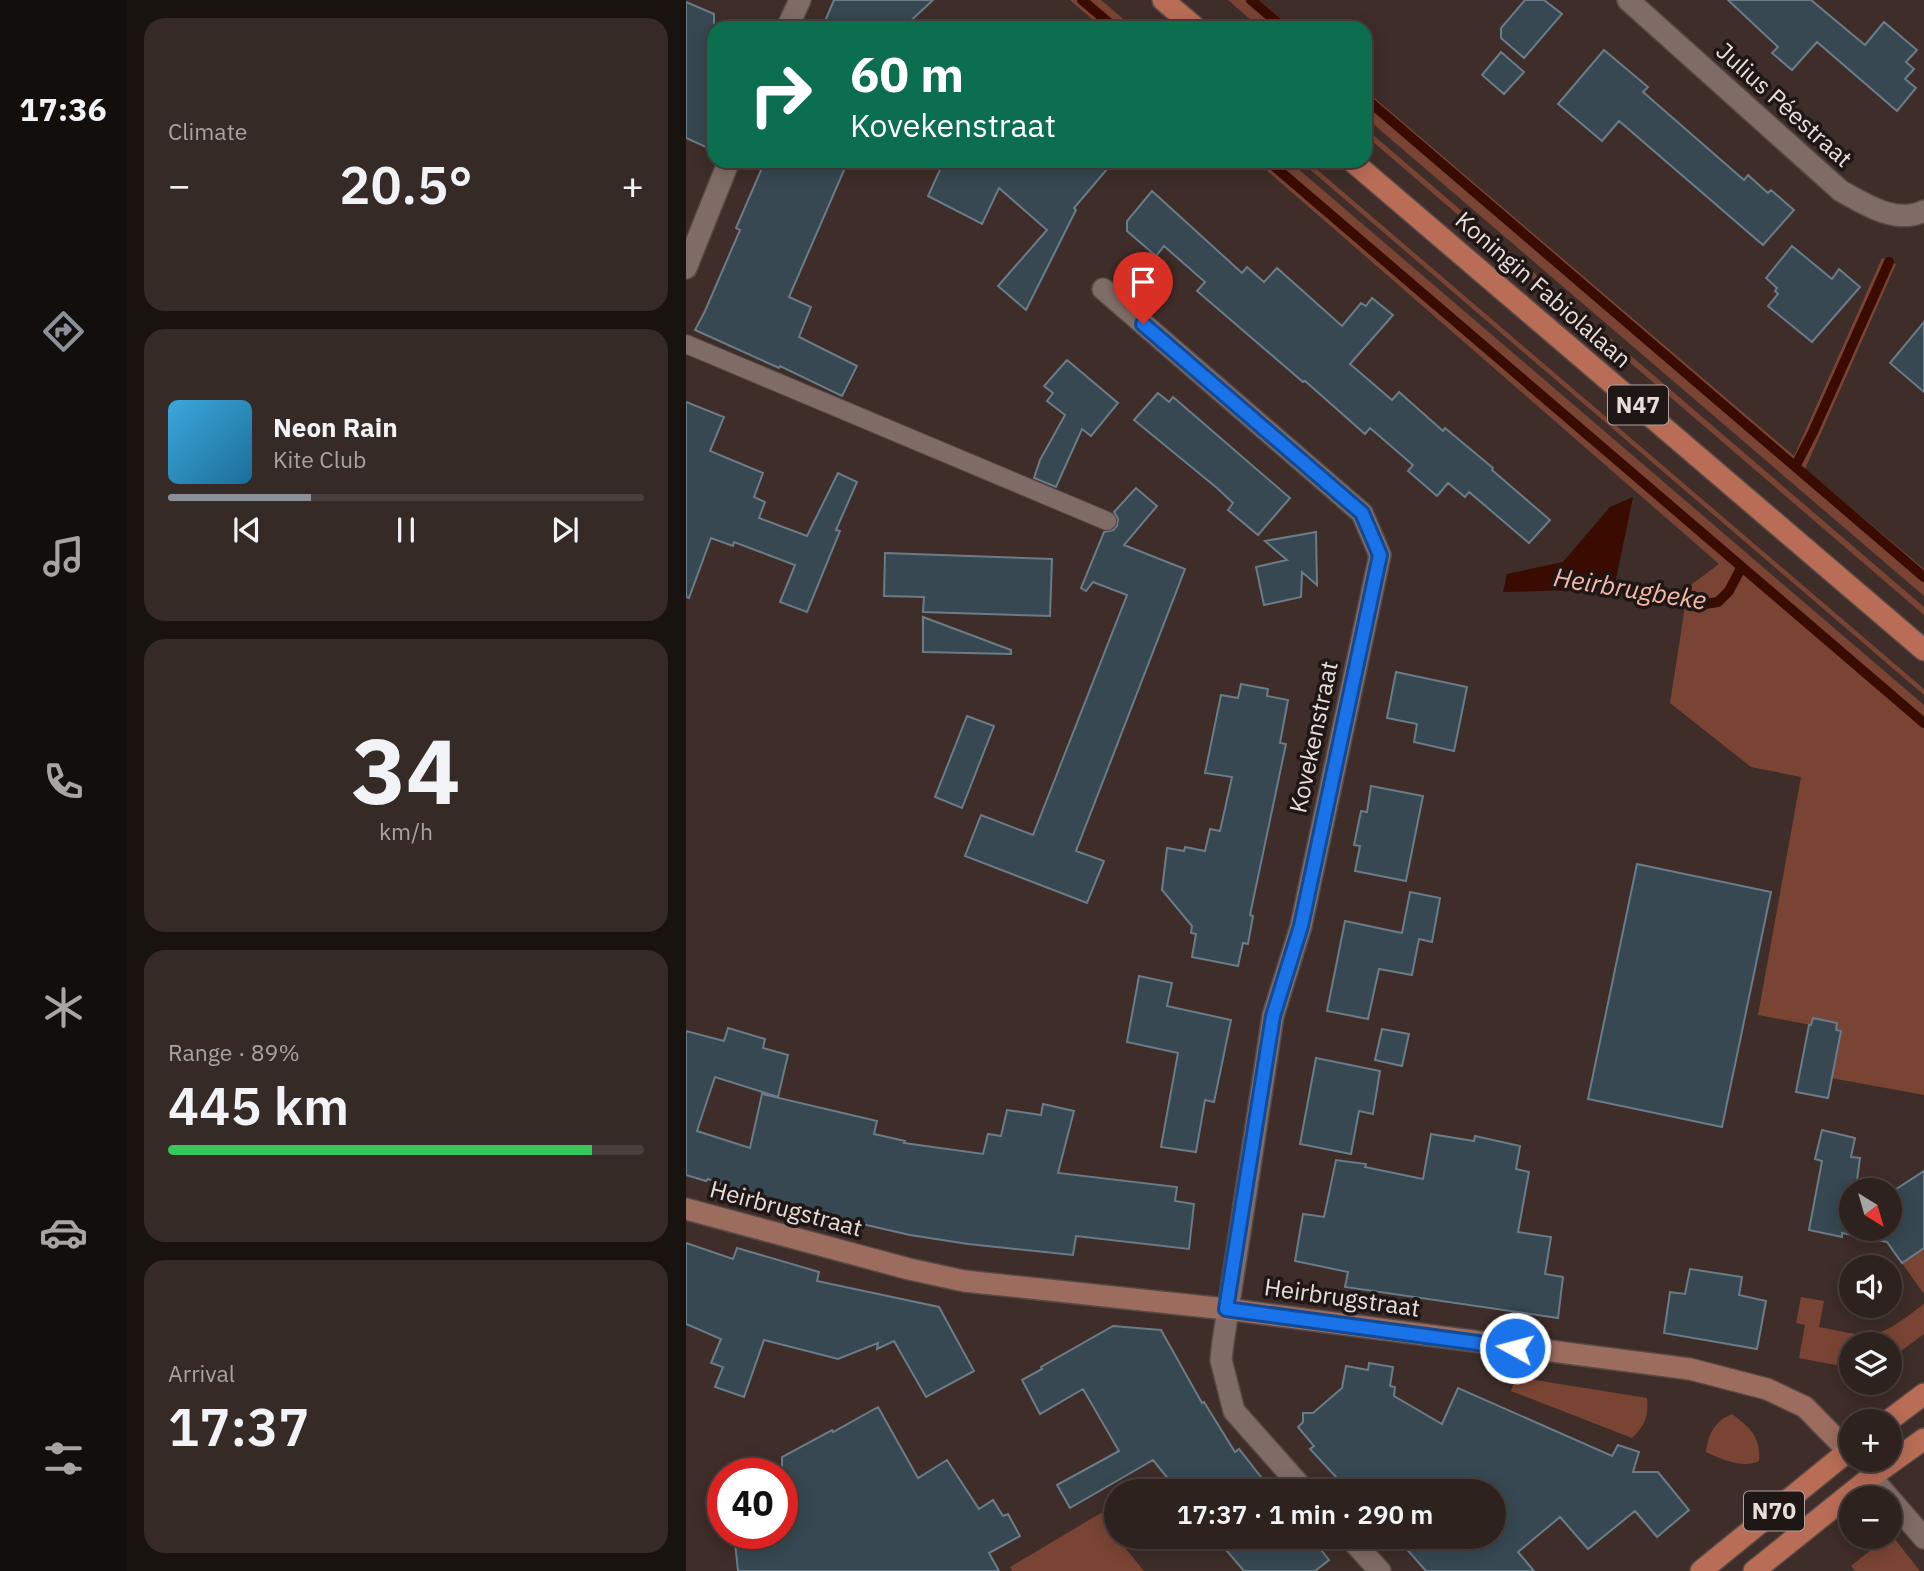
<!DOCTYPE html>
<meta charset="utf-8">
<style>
:root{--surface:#2e221e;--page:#362a27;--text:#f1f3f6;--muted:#a7a4a4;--line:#493f3c;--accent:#8c9099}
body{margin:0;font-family:"IBM Plex Sans",sans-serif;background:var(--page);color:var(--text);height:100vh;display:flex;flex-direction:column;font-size:26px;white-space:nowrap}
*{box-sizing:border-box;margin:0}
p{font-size:23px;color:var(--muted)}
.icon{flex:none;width:38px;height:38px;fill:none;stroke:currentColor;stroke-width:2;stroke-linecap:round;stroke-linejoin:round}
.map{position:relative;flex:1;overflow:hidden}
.side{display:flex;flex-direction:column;gap:18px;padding:18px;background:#191310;width:560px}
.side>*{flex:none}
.hud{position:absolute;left:21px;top:21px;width:665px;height:147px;border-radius:21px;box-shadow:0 4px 18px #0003,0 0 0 2px var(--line);background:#0b6e4f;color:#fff;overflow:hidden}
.needle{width:46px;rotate:143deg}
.controls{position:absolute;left:1153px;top:1178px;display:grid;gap:14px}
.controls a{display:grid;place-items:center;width:63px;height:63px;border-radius:50%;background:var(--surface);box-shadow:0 4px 18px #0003,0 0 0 2px var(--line);font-size:35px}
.speed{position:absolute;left:21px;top:1458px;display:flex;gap:14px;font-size:35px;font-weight:700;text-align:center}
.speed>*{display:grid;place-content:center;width:91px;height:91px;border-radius:50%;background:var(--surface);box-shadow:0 4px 18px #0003,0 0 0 2px var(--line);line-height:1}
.speed .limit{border:10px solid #d22;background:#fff;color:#111}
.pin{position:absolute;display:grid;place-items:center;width:60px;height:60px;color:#fff;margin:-72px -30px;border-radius:50% 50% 50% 0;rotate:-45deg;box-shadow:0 0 7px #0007}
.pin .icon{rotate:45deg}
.me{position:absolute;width:77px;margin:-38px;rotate:277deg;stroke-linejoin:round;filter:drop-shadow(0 0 5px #0008)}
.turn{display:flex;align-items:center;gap:24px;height:147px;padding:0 28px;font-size:32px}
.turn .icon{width:91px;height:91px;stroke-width:2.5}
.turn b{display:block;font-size:49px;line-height:60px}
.big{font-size:52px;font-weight:600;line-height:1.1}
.side .widget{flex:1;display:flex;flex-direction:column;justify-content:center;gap:10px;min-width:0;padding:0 24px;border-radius:21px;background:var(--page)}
.side .dial{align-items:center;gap:0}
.dial b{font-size:91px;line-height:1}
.song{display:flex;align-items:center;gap:21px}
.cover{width:84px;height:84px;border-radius:10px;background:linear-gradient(135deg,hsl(200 70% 55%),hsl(200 70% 35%))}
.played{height:7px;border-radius:4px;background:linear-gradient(90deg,var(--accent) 30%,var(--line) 30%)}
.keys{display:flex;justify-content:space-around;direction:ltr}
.heat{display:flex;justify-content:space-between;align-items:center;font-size:38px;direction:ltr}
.charge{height:10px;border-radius:5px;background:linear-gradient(90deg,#34c759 89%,var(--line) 0)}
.trip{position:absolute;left:418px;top:1479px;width:402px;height:70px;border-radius:35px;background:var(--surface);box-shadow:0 4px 18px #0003,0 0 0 2px var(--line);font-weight:600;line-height:70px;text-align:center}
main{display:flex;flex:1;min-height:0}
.tab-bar{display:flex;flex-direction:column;width:126px;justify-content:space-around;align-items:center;background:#120e0c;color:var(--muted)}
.tab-bar .icon{width:49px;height:49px}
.tab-bar .on{color:var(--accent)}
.tab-bar b{font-size:32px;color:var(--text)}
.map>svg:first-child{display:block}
</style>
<main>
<nav class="tab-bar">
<b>17:36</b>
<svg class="icon on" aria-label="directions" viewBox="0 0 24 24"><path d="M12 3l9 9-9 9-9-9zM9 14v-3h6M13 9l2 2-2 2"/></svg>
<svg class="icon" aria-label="music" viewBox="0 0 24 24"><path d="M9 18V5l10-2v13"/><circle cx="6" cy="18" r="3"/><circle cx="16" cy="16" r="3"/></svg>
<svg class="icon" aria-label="phone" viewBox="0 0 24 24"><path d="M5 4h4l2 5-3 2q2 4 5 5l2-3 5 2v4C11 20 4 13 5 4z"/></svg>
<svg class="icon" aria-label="climate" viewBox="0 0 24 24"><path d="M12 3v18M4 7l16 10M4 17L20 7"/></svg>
<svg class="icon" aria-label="car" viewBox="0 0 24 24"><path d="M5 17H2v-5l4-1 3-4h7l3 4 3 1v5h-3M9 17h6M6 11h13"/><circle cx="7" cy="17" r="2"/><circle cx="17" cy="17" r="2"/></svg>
<svg class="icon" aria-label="filters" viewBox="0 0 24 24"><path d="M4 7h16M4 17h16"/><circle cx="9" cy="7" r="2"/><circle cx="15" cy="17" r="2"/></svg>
</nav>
<section class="side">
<div class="widget"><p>Climate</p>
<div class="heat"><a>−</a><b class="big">20.5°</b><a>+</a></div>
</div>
<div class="widget">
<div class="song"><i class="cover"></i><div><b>Neon Rain</b><p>Kite Club</p></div></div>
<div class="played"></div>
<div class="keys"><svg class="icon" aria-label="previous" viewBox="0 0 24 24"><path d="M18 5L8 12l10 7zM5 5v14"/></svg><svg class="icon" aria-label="pause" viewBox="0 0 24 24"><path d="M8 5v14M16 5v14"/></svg><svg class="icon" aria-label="next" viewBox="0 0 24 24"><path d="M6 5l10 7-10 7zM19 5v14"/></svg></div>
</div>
<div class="widget dial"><b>34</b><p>km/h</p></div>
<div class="widget"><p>Range · 89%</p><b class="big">445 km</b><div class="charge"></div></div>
<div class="widget"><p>Arrival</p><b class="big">17:37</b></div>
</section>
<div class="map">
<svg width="1238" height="1571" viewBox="0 0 1238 1571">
<rect width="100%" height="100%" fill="#3e2d28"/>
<path fill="#7a4434" d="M384,0H415L448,28H416Z
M542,0H573L606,28H574Z
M679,90L1108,456L1196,258L1210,264L1119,469L1238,569V596L679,117Z
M679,128L1238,607V615L679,135Z
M570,161H603L1238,705V1095L1145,1078L1154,1031L1150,1030L1151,1022L1127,1018L1125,1025L1072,1015L1115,777L1065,767L984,703L1002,587L1033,564Z
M614,161H621L1238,689V695Z
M1238,1248V1294L1216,1263Z
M1115,1297L1138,1301L1133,1327C1191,1339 1190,1340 1238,1304V1334L1204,1359V1344H1166L1165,1368L1113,1358L1119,1325L1110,1323Z
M830,1377L961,1398C963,1415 959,1426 946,1438L825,1391Z
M1046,1414C1064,1428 1075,1436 1073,1461C1058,1469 1034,1459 1020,1452C1022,1434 1029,1421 1046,1414Z
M430,1504V1536L445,1537L436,1544L458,1571H326L324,1567Z
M1204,1533L1234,1571H1169L1165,1566L1201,1537L1204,1536Z"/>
<path fill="#3a0b01" d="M947,497L928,589L817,592L821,574L877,562L924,507Z"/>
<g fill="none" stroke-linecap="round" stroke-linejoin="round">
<path stroke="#3a0b01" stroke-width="10" d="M396,0L429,28
M565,0L598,28
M679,98L1238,577
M582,161L1238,723
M1110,465L1127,432L1203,262
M916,582L1012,605L1032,602L1043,591L1055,568"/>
</g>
<path fill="#374852" stroke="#6a7c87" stroke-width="2" d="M148,0H247L217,28H136Z
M839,0H858L876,14L838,58L815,38V28Z
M1042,0H1125L1179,45L1198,22L1231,50L1220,62L1228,69L1219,79L1230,88L1211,111L1131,42L1106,70L1086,53L1092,47Z
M0,2L28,14V134L22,148L0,138Z
M918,50L962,87L957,92L1058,180L1062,175L1082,193L1085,190L1108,210L1077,245L933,121L916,141L872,104Z
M815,52L838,72L818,94L796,75Z
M79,161H162L103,297L125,307L113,337L171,366L156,396L94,366L93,368L9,330L19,311L54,230L50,228Z
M258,161H428L388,208L390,210L340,310L312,286L361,230L313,188L296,224L242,196Z
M466,191L556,273L561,267L578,282L591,268L656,326L675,303L680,306L686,298L707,315L664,364L706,400L713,392L757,431L759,428L807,468L806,470L864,520L843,543L783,492L779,497L762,483L751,496L722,471L727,465L684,428L679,434L619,381L617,382L511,291L519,282L478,246L470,256L441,231V221Z
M1106,246L1146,279L1153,269L1174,287L1126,342L1082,306L1092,294L1089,291L1091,288L1080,278Z
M1238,322V392L1204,363Z
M381,360L432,403L405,436L396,429L370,487L348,478L354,460L379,415L361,401L367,393L358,386Z
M472,393L483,402L487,397L604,498L572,535L542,510L547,503L531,488L448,420Z
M0,402L38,417L24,451L77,473L68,497L79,502L73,518L121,536L152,473L171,482L150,530L154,531L121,612L94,602L109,565L48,542L47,546L25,538L3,598L0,597Z
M450,488L471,506L438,545L499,569L390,851L418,861L401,903L279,856L295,815L347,835L441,595L407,582L400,591L395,588L418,532L427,530L431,526L432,519L428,512Z
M630,532L631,585L616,572L615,597L578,605L570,567L601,560L579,541Z
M199,553L366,559L364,616L237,612L238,597L198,596Z
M237,617L325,650V654L237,652Z
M710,672L781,687L768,751L728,742L731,724L701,718Z
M555,684L582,689L581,696L602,700L594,743L600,744L564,915L567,916L562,944L557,943L552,966L506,957L510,934L505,933L506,926L476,890L481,848L498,851L499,847L519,851L524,829L534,831L546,777L519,773L535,695L552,698Z
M281,716L308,726L276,808L249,797Z
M685,786L737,796L720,881L669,871L674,846L668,845L675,811L681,812Z
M951,864L1085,892L1036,1127L902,1099Z
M724,892L754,898L746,942L733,939L726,975L693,969L682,1019L641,1011L659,921L716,933Z
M453,976L486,983L481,1006L545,1020L528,1102L519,1100L510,1152L475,1147L492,1053L441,1042Z
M1127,1018L1151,1023L1150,1030L1155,1031L1142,1098L1110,1092L1123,1025H1125Z
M42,1028L79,1039L77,1048L102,1055L92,1097L29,1077L11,1131L64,1148L76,1094L191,1121L188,1134L219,1141L218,1143L297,1154L302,1134L315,1136L321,1110L355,1115L357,1104L388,1111L372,1173L491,1187L489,1201L508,1204L503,1249L390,1236L387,1255L282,1244L224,1235L176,1224L92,1203V1201L66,1196L22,1179L20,1181L0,1175V1031L38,1041Z
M696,1029L723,1034L716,1066L689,1060Z
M630,1058L694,1071L687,1114L673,1111L665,1154L614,1144Z
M1136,1130L1169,1138L1165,1157L1174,1158L1170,1188L1184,1190H1166V1228H1204V1193L1238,1171V1248L1216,1263L1201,1242L1156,1233V1237L1123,1230L1136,1161L1129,1159Z
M745,1134L788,1141L789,1136L834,1146L830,1169L843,1172L832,1232L865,1237L859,1274L877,1277L872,1318L659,1287L662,1272L609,1261L617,1214L638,1217L650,1160L680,1164L679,1167L737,1179Z
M0,1243L47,1259L51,1248L133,1272L131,1281L253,1307L288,1371L240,1397L208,1341L191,1349L192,1343L152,1359L78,1340L58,1397L29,1387L37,1367L25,1363L35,1339L0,1324Z
M1004,1269L1056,1277L1053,1295L1080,1301L1071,1349L978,1333L984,1292L999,1294Z
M427,1326L475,1330L516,1403L518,1402L549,1452L553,1449L586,1491H492L467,1460L384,1508L371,1485L433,1451L397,1389L354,1414L336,1380L356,1369L355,1367Z
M683,1363L707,1367L704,1386L709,1387L708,1396L756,1424L772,1388L926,1456L932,1445L953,1452L947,1472H972L1003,1510L971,1537L949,1511L902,1549L874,1517L832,1552L848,1571H740L709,1536H808V1491H663L624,1449L628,1446L612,1427L617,1422V1413H627L656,1388L660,1366L682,1370Z
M192,1407L232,1478L261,1460L293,1509L307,1500L317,1516L322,1514L334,1536L303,1553L313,1571H52L48,1533H96V1457L146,1430L147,1432Z
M528,1536H624L643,1560L629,1571H558Z"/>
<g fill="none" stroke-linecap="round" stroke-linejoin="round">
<g stroke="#574945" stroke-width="20">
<path id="lane" d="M0,344L421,521"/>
</g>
<g stroke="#574945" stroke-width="24">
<path id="street" d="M942,0L1155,191C1179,204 1210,225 1238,211
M101,28L114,0
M0,268L43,161
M417,289L676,513L694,555L615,926L587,1016L537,1342L535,1360L548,1411L619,1491
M1185,1477L1238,1538
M662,1536L694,1571"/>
</g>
<g stroke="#574945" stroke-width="24">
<path id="secondary" d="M0,1209L223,1269L278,1281L540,1309L1004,1369L1081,1389L1119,1407L1166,1455"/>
</g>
<g stroke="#574945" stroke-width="24">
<path id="primary" d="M477,0L510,28
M666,161L1238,650
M1202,1421L1238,1394
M1015,1571L1166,1448
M1068,1571L1185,1477L1238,1439"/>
</g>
<use href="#lane" stroke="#806c66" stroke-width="18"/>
<use href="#street" stroke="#806c66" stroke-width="21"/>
<use href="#secondary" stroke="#9c6c5e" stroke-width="21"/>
<use href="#primary" stroke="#b96d57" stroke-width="21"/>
</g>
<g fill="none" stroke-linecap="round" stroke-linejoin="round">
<g stroke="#114b97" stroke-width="18">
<path id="route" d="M457,324L676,513L694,555L615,926L587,1016L540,1309L829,1348"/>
</g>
<use href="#route" stroke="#1a73e8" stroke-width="12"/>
</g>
<g text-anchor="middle" stroke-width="7" stroke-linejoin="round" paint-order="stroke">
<g fill="#1f1715" stroke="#aca29f" stroke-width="2">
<rect x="922" y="385.5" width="60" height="39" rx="5"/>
<rect x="1058" y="1491.5" width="60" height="39" rx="5"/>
</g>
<g font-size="23" font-weight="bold" fill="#e9ddda">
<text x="952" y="413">N47</text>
<text x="1088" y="1519">N70</text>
</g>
<g font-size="24" fill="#e9ddda" stroke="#1f1715">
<text transform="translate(1098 105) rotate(42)" y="8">Julius Péestraat</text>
<text transform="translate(857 290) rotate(41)" y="8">Koningin Fabiolalaan</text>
<text transform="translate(628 737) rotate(-78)" y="8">Kovekenstraat</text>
<text transform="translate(100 1209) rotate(15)" y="8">Heirbrugstraat</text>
<text transform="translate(656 1298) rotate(8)" y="8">Heirbrugstraat</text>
</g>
<g font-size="26" font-style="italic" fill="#f6b9a8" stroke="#1f1715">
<text transform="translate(944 589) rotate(9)" y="9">Heirbrugbeke</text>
</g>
</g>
</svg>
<div class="controls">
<a><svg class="needle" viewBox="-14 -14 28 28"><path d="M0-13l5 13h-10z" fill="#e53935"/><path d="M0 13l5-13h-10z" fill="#a7a4a4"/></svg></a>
<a><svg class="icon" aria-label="sound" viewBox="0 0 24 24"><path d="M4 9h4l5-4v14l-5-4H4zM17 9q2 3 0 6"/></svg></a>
<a><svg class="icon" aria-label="layers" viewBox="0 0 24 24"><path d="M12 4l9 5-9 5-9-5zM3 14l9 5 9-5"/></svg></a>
<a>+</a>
<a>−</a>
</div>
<div class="speed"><div class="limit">40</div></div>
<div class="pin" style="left:457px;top:324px;background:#d93025"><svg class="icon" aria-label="arrive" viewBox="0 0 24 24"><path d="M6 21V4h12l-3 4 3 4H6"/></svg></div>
<svg class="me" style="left:829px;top:1348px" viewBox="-20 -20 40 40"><circle r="17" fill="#1a73e8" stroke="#fff" stroke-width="3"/><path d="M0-11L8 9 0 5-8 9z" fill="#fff"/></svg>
<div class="trip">17:37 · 1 min · 290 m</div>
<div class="hud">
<div class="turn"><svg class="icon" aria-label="right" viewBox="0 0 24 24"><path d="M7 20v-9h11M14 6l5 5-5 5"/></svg><div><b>60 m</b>Kovekenstraat</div></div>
</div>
</div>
</main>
